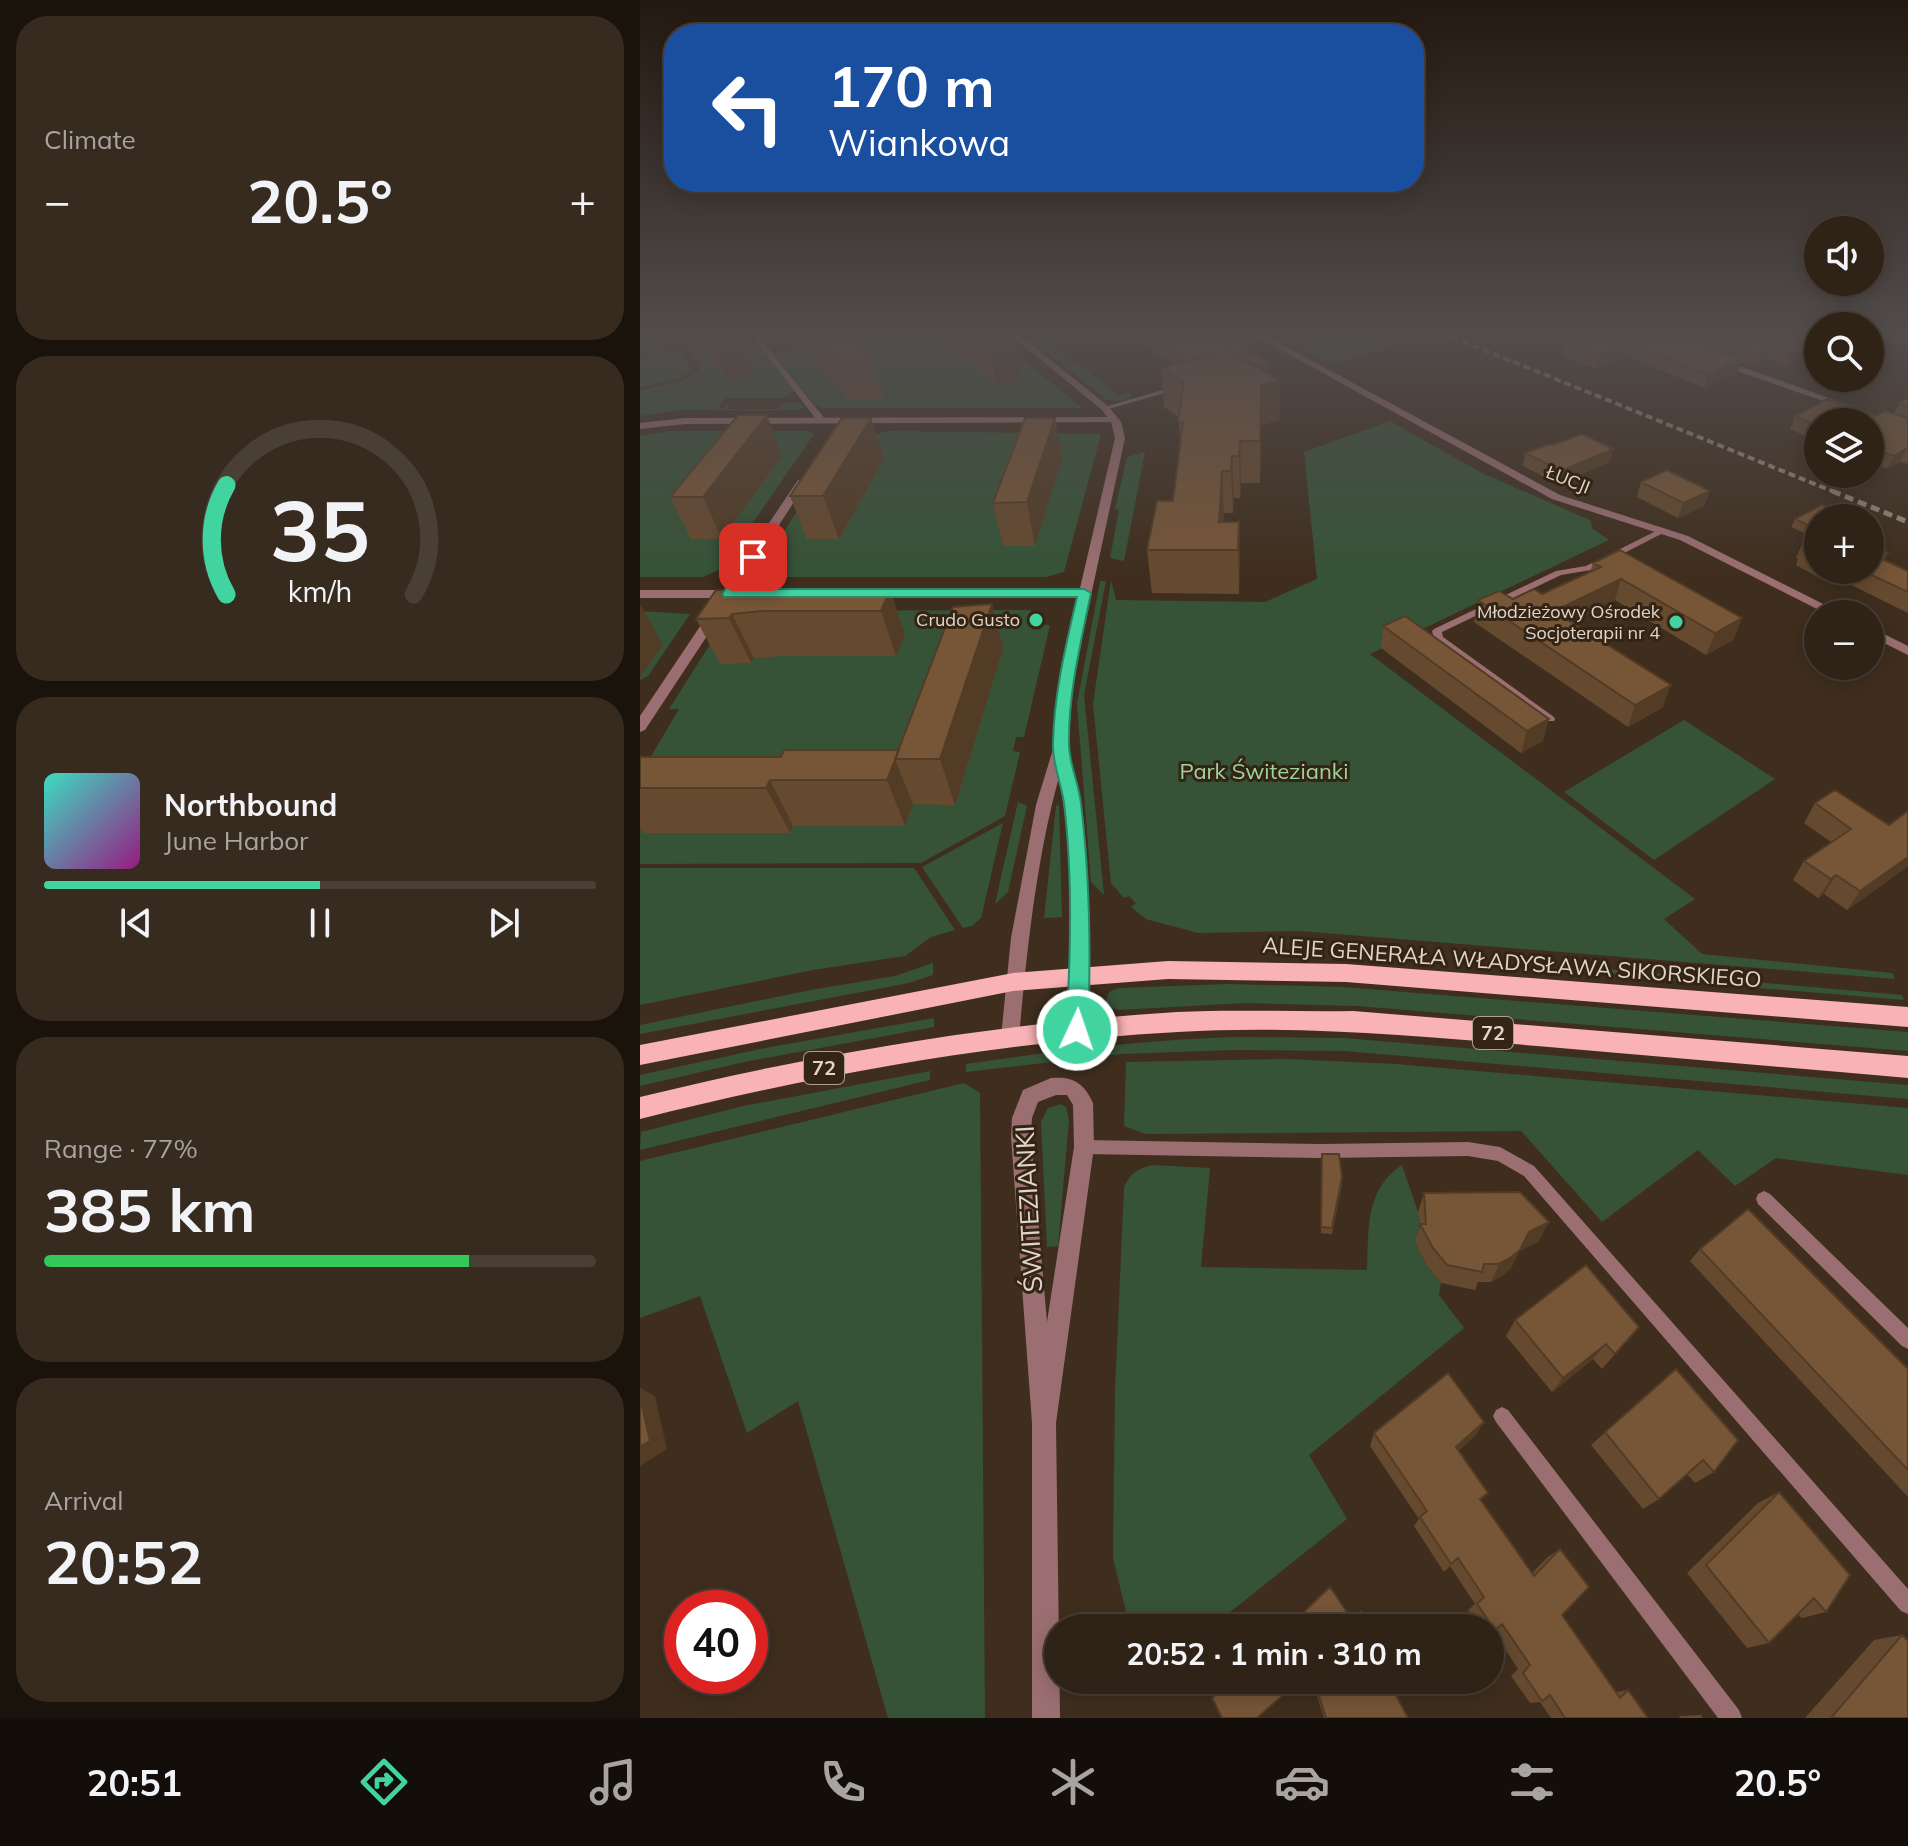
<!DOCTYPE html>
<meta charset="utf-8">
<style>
:root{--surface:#2f2216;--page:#372a1f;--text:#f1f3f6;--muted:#a7a4a1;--line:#4a3f35;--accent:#41d4a1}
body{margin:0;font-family:Mulish,sans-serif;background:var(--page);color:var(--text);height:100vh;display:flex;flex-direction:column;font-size:30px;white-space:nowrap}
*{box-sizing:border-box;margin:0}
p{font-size:26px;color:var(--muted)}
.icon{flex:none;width:44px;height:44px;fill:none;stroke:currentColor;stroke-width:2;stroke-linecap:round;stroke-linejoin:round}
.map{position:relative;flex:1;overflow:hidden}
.panel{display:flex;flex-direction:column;gap:16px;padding:16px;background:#1a130c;width:640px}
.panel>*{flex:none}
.top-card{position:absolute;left:24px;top:24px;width:760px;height:168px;border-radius:32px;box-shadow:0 4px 20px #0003,0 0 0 2px var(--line);background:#1a4fa0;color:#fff;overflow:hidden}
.controls{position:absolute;left:1164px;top:216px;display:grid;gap:16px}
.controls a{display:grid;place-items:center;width:80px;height:80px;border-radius:50%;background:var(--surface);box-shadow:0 4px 20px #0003,0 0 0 2px var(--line);font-size:40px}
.speed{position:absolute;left:24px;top:1590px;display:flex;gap:16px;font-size:40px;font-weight:700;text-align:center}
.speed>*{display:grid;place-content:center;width:104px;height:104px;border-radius:50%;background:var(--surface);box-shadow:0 4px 20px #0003,0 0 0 2px var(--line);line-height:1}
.speed .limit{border:12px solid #d22;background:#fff;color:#111}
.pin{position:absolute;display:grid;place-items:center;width:68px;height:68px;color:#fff;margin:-34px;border-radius:16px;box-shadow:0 4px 12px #0006}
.me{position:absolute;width:88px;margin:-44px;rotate:3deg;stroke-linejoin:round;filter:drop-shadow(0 0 6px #0008)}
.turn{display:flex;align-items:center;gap:28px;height:168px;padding:0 32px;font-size:36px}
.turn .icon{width:104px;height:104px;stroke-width:2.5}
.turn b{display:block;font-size:56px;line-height:68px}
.big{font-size:60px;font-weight:700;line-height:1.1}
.panel .widget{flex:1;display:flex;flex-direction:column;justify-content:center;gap:12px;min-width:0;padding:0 28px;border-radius:32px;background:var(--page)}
.panel .dial{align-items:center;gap:0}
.dial svg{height:208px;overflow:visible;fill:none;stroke:var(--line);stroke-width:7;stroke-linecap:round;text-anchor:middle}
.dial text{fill:var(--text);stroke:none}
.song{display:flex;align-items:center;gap:24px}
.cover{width:96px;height:96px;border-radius:12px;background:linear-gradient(135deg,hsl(170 70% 55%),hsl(310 70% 35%))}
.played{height:8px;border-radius:4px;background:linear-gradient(90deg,var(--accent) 50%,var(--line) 50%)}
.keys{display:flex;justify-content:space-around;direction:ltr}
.heat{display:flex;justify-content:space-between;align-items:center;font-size:44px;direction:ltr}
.charge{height:12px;border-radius:6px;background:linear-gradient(90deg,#34c759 77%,var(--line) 0)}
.trip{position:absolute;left:404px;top:1614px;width:460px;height:80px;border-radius:40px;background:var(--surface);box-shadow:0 4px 20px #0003,0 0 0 2px var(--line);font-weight:700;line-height:80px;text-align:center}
.menu{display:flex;height:128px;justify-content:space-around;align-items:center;background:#130e09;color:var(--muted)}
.menu .icon{width:56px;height:56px}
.menu .active{color:var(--accent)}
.menu b{font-size:36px;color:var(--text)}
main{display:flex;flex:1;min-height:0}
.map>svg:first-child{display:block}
</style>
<main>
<section class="panel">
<div class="widget"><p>Climate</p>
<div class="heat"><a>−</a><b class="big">20.5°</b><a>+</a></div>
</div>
<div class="widget dial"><svg viewBox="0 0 100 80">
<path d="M14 69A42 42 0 1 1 86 69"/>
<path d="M14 69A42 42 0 0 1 14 27" stroke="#41d4a1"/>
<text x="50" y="56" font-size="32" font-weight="700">35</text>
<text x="50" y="72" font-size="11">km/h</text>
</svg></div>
<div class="widget">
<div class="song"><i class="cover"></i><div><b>Northbound</b><p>June Harbor</p></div></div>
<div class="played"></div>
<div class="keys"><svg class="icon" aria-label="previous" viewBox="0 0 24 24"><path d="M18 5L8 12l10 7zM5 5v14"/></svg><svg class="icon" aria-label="pause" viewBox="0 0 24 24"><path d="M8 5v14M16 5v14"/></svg><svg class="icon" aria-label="next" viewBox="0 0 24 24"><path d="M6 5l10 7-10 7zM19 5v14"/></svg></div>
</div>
<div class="widget"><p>Range · 77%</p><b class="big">385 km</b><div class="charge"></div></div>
<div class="widget"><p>Arrival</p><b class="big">20:52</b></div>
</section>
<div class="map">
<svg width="1268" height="1718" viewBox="0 0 1268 1718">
<rect width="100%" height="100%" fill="#3f2e1e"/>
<path fill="#365338" d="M0,333H71L74,337L0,353Z
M213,333H351L442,408H182L175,405L134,354Z
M704,333H762L775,339L691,364L656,346Z
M100,335L111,336L154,390L144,398H86L77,409H83L87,404H90L87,409H138L143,403H159L165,407L157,410H41L0,416V391L46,380L60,369L50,349L51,346Z
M407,340L480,396L490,393L491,397L483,401L467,400L398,345Z
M27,350L42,351L52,370L40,378L0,387V355Z
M750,421L842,473L950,520L953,529L969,540L730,654L1055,899L1024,919L1062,954L1252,973L1255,979L660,931L558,933L506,919L491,907L496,903L489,896L484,898L471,883L453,704L471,580L476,600L625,602L677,579L664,452Z
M29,431H170L174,434L81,569L63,577H0V436Z
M246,431L461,434L424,572L406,577H125L119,571L195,451Z
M505,452L484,561L470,558L479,510L475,509L487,457Z
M460,581H466L444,695L464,895L451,882L437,704Z
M391,610L388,624L410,625L384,737H376L373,751L380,752L365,816L281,863L0,864V763H7L39,709H29L90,613L99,611Z
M0,611L50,614L8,676L0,680Z
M1044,720L1135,779L1014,860L924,792Z
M378,802L387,806L368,892L355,904Z
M419,805L422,917L404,918L416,806Z
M363,823L341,918L332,926L323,928L282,867Z
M0,868H274L315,930L291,937L265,956L173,970L0,1005Z
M293,963V975L269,983L0,1034V1025L171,990L255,976Z
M922,965L1262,995L1264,1000L1000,978Z
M588,984L702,987L1268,1032V1051L717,1006L604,1003L479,1010L469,1007L466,1001L469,992L479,988Z
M294,1018V1027L104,1062L0,1086V1075L125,1048Z
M593,1037L704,1038L1268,1085V1099L704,1051L593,1050L481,1054L326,1072V1064C415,1051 503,1040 593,1037Z
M646,1059L756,1064L1268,1108V1175L1136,1158L1095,1186L1058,1150L962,1222L881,1131L506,1134L484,1126L486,1062Z
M290,1071V1080L0,1150L1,1132L103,1106Z
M324,1083L340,1093L345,1718H248L158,1401L107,1433L60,1296L0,1318V1161Z
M421,1104L426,1107L429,1120L418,1246L407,1247L401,1122L408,1108Z
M513,1165L570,1168L561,1267L727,1270C729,1231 724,1190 762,1165L778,1212L781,1242L776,1243L787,1266L801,1283L799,1295L824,1328L669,1455L707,1519L570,1628H490L473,1558L475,1391L484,1188C490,1173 497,1169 513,1165Z"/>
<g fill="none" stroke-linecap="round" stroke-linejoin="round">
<path fill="#9b6f72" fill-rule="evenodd" d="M110,333H116L185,419V423H179Z
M417,333H429L385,345L382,343Z
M533,387L535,388V390L465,410L461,408Z
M1022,528L1029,530L951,570L921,575L802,632L803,637L914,717L915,719L914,721H906L794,638L792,631L794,629L916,571L946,566Z
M444,1140L680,1144L828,1142L860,1147L894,1166L1268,1589V1614L1261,1611L884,1176L858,1161L828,1156L680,1158L444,1154L439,1152L436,1147L439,1142Z
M1124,1191L1130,1194L1268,1328V1349L1262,1346L1118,1204L1116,1199L1118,1194Z
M862,1407L868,1410L1099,1710L1102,1718H1078L856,1422L853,1416L856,1410Z"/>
<path fill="#9b6f72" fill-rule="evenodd" d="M610,333H621L920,495L1048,536L1203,614H1187L1040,540L912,499Z
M1077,360H1083L1211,406L1203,408L1077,364Z
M475,417L480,420L478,422L45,424L0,429V423L45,418Z
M158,480L167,482L96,591L100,594L92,598L5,730L0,732V716L79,598H0V590H84Z
M444,589L448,590V596L230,598L224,594L230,590Z
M1230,627L1268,646V655L1230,636Z
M411,1078C433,1076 444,1083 453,1103L454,1147L416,1423L420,1718H392V1423L371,1137L372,1118L383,1090ZM416,1095H427L433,1105L434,1147L407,1322L391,1137L392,1118L398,1102Z"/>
<path fill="#9b6f72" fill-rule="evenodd" d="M368,333H377L468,406L481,422L485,438L434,674L428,748L441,820L447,890L449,960L446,1030L444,1036L437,1038L430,1036L428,1030C434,946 434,860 419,777C396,861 387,950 379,1037L377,1043L370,1045L363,1043L361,1037L371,938L396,805L414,746L420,674L475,438L471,422L462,410Z"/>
<path fill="#f9b2b5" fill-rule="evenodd" d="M528,961L706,964L1268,1007V1027L706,982L528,979L373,991L0,1065V1045L373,973Z
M713,1011L1268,1056V1078C1144,1067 1021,1057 897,1046C777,1036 658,1025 538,1032C356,1042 176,1075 0,1119V1097C176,1054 356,1023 537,1012C596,1009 655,1012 713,1011Z"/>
<path stroke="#978a7e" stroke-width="4" stroke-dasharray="7 4" stroke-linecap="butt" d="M802,333L1197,493"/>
<path stroke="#978a7e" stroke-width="5" stroke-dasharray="9 5" stroke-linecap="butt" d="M1192,491L1268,522"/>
</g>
<path fill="#664a2f" d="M53,333H96L113,374L88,380Z
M166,333H206L232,360L243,399H208L175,360Z
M305,333H365L381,379L356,385L306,340Z
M498,333H594L612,344L613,353L629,362V374L640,381L639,420L621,425L620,483H601L600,498H594L593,513H584L583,522H599V594L512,593L507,550L533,501L540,444L539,417L524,407L521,368L534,364L499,342Z
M941,333H1178V348L1148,366L1128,359L1112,366L1101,363L1098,373L1064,388L986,356L956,369L922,356L924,343L940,338Z
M1230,333H1268V347L1230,335Z
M1268,398V464L1260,462L1247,469L1239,466L1230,472V422H1178V442L1150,429L1155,416H1236L1254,413L1259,403Z
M231,418L244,459L199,539H167L150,496Z
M885,453L970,462L918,484L883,466Z
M142,456L82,539H51L30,497Z
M422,459L395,546H363L353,503Z
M1001,482L1070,491L1064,506L1038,518L997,497Z
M1208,516L1207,518H1178V570H1230L1248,553L1244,560L1268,571V613L1195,577L1187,582L1156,565L1158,559L1156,558L1163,542L1174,537L1151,527L1155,519Z
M953,563L1102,618L1093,640L1066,655L975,600L931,622L1023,707L988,727L834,622L838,600L873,599L902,594L950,572Z
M250,590L265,635L256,656H143L114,658L111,663L80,664L56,619Z
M743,626L903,741L881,753L741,648Z
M363,649L315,805L273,804L265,826H153L150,833H4L0,828V757H141L259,750Z
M1175,803L1249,825L1268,811V866L1207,910L1184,894L1178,898L1153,880L1164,861L1191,842L1164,823Z
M682,1161L702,1184L692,1234L681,1233Z
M784,1193L899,1241L879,1251L871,1268L862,1276L851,1282H838L835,1290L801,1283L787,1266L775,1242L780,1227L778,1212Z
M1060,1249L1268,1369V1497L1050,1261Z
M875,1320L999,1327L962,1369L953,1359L912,1392L866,1336Z
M1036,1369L1074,1472L1055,1483L1047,1474L1019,1499L1003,1509L951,1445Z
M734,1433L836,1435L818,1451L848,1493L841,1500L892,1573L908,1557L920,1549L922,1615L976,1692L988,1690L1008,1718H911L900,1702L890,1703L871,1676L878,1669L853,1631L850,1633V1628H840L828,1610L835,1604L810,1566L804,1572L774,1526L779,1519L730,1446Z
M1139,1492L1186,1612L1162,1618L1158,1614L1129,1643L1107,1648L1047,1573L1118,1503Z
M1262,1635L1268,1718H1165L1234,1640Z
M672,1680H748L768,1718H684Z
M1061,1715L1063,1718H1039L1040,1716Z"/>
<path fill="#533c26" d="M98,336L113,374L88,380L72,341Z
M1178,339V348L1148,366L1152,353Z
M374,341L381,379L356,385L349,346Z
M989,343L986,356L956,369L959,356Z
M612,344L613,356L601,347Z
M1133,346L1128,359L1112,366L1116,354Z
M1102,359L1098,373L1064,388L1068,375Z
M629,362V375L576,378Z
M640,381L639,420L621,425L620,483L621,386Z
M127,415L142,456L82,539L63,497Z
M231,418L244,459L199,539L183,496Z
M415,418L422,459L395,546L387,502Z
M600,441L601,483L600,498L599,456Z
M1267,448L1260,462L1247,469L1254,456Z
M973,449L970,462L918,484L921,471Z
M1246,453L1239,466L1231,472L1237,458Z
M592,456L594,498L593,513L591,471Z
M582,471L584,513L582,550L579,522Z
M1070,491L1064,506L1038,518L1043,503Z
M599,522L600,565L599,594L598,550Z
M1192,570H1199L1195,577L1187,582Z
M981,579L975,600L909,633L914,611Z
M250,590L265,635L256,656L241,611Z
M0,604L23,645L0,677Z
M352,604L363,649L315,805L300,759Z
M92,614L114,658L111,663L89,618Z
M1102,618L1093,640L1066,655L1075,633Z
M1031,685L1023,707L988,727L995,705Z
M909,719L903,741L881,753L887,731Z
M255,759L273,804L265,826L247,780Z
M130,780L153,826L150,833L126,788Z
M1268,857V866L1207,910L1220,891Z
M1196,875L1184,894L1178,898L1191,879Z
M909,1222L899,1241L879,1251L889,1232Z
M880,1250L871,1268L862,1276L851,1282L859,1264Z
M966,1344L953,1359L912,1392L923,1378Z
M0,1388L15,1396L27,1449L0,1466Z
M844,1422L836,1435L808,1459L816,1447Z"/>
<path fill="#775637" stroke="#533c26" stroke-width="2" d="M66,333H96L98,336L72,341Z
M172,333H206L232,360H196Z
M333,333H365L374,341L349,346Z
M504,333H594L612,344L601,347L629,362L616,366L588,350L548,361Z
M943,333H1028L1102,359L1068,375L989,343L959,356L924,343L944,336Z
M1057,333H1178V339L1152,353L1133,346L1116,354Z
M588,350L640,381L621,386L620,441H600L599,456H592L591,471H582L579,522H599L598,550H507L517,501H533L543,422H538L544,383L521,368Z
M1268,398V407L1259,403Z
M1187,399L1236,416L1245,411L1268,418V448H1267L1254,456L1246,453L1237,458L1230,456V422H1178V426L1155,416Z
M98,415H127L63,497H30Z
M202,418H231L183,496H150Z
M385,418H415L387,502L353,503Z
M942,434L973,449L921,471L885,453L910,444L913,445Z
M1027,470L1070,491L1043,503L1001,482Z
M1182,505L1208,516L1204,518H1178V530L1155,519Z
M1178,536V557L1163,550L1169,545L1163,542Z
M1230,545L1248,553L1240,558L1268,571V592L1221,570H1230Z
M980,550L1102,618L1075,633L981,579L914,611L1031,685L995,705L838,600L859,591L873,599L894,589L902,594L961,567L953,563Z
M76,590H250L241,611H123L92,614L89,618L56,619Z
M352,604L300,759H255L313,607Z
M765,616L909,719L887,731L743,626Z
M144,750H259L247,780H130L126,788H0V757H141Z
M1195,790L1249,825L1268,811V857L1220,891L1196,875L1191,879L1164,861L1211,829L1175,803Z
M682,1154H699L702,1177L692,1228L681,1227Z
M880,1192L909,1222L889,1232L880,1250L870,1258L859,1264H844L842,1272L807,1265L793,1248L780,1224H786L784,1193Z
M1108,1209L1268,1369V1470L1060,1249Z
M946,1265L999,1327L975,1354L966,1344L923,1378L875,1320Z
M1036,1369L1098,1440L1074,1472L1063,1460L1019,1499L965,1432Z
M808,1373L844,1422L816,1447L848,1493L840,1499L894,1576L920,1549L949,1587L922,1615L980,1698L988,1690L1008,1718H925L910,1695L902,1701L883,1673L890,1665L862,1624L855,1630L837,1604L844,1597L818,1558L811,1564L780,1517L787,1511L734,1433Z
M0,1397L10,1441L0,1447Z
M1139,1492L1210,1575L1186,1612L1174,1598L1129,1643L1066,1565Z
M690,1587L713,1621L721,1611L739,1628H647Z
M1262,1635L1268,1641V1718H1191Z
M591,1680H660L617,1718H582L572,1698Z
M674,1680H748L768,1718H686Z"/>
<linearGradient id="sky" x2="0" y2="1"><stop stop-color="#231910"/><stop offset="0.58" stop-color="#524c4c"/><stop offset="1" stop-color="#524c4c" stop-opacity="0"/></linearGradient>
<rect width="1268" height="574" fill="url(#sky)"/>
<path fill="#41d4a1" stroke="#2a8a69" stroke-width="2" d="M113,553L119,557L98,589H444L451,593C441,642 428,694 429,744C429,764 439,784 441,804C450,878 451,955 448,1030L444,1036L437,1039L430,1036L426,1030C431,955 433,877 424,803C421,783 412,762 413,743C414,693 426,645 437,597H84L82,594L108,554Z"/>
<g fill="#41d4a1" stroke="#342414" stroke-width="3">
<circle cx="396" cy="620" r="8"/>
<circle cx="1036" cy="622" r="8"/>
</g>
<g text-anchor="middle" stroke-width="6" stroke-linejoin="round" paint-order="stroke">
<g font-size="18" fill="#e0d5cc" stroke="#342414">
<text transform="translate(928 480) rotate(22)" y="6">ŁUCJI</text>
</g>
<g font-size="18" fill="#e0d5cc" stroke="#342414" text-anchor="end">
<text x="1020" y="618">Młodzieżowy Ośrodek<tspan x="1020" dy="21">Socjoterapii nr 4</tspan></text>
<text x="380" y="626">Crudo Gusto</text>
</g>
<g fill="#342414" stroke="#aca095" stroke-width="2">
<rect x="833" y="1017" width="40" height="32" rx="6"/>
<rect x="164" y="1052" width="40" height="32" rx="6"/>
</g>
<g font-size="20" font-weight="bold" fill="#e0d5cc">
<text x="853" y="1040">72</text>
<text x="184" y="1075">72</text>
</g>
<g font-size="22" fill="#9cd4a0" stroke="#342414">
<text x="624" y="779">Park Świtezianki</text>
</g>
<g font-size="22" fill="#e0d5cc" stroke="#342414">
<text transform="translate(872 962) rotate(4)" y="8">ALEJE GENERAŁA WŁADYSŁAWA SIKORSKIEGO</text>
</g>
<g font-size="26" fill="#e0d5cc" stroke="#342414">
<text transform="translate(389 1209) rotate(-93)" y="9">ŚWITEZIANKI</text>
</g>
</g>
</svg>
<div class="controls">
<a><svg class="icon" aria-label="sound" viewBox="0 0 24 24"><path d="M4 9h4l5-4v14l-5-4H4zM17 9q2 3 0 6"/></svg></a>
<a><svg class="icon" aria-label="search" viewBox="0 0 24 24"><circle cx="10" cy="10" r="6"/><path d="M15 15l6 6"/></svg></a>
<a><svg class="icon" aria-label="layers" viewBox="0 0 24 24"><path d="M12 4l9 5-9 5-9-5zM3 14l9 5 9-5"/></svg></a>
<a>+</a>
<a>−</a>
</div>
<div class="speed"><div class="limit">40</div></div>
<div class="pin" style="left:113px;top:557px;background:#d93025"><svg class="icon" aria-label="arrive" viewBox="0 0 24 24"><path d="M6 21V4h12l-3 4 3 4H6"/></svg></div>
<svg class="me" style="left:437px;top:1030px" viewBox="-20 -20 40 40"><circle r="17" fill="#41d4a1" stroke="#fff" stroke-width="3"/><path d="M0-11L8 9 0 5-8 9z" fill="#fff"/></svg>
<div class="trip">20:52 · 1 min · 310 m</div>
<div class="top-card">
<div class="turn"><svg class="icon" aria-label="left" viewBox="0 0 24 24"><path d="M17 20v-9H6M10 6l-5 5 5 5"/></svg><div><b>170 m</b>Wiankowa</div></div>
</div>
</div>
</main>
<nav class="menu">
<b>20:51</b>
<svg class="icon active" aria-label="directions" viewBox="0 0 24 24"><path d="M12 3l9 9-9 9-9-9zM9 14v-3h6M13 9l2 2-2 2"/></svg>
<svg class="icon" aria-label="music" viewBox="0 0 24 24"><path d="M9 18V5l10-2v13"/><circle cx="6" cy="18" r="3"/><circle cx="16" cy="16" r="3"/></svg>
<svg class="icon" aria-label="phone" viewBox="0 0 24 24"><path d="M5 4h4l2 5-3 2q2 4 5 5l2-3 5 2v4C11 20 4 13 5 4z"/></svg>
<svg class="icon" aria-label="climate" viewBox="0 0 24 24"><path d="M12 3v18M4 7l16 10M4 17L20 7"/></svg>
<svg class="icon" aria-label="car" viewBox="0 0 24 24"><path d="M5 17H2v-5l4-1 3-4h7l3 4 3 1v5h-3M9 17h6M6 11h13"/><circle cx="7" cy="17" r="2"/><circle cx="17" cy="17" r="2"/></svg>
<svg class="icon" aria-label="filters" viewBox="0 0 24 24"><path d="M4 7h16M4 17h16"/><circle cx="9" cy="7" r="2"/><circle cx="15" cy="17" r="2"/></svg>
<b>20.5°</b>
</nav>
